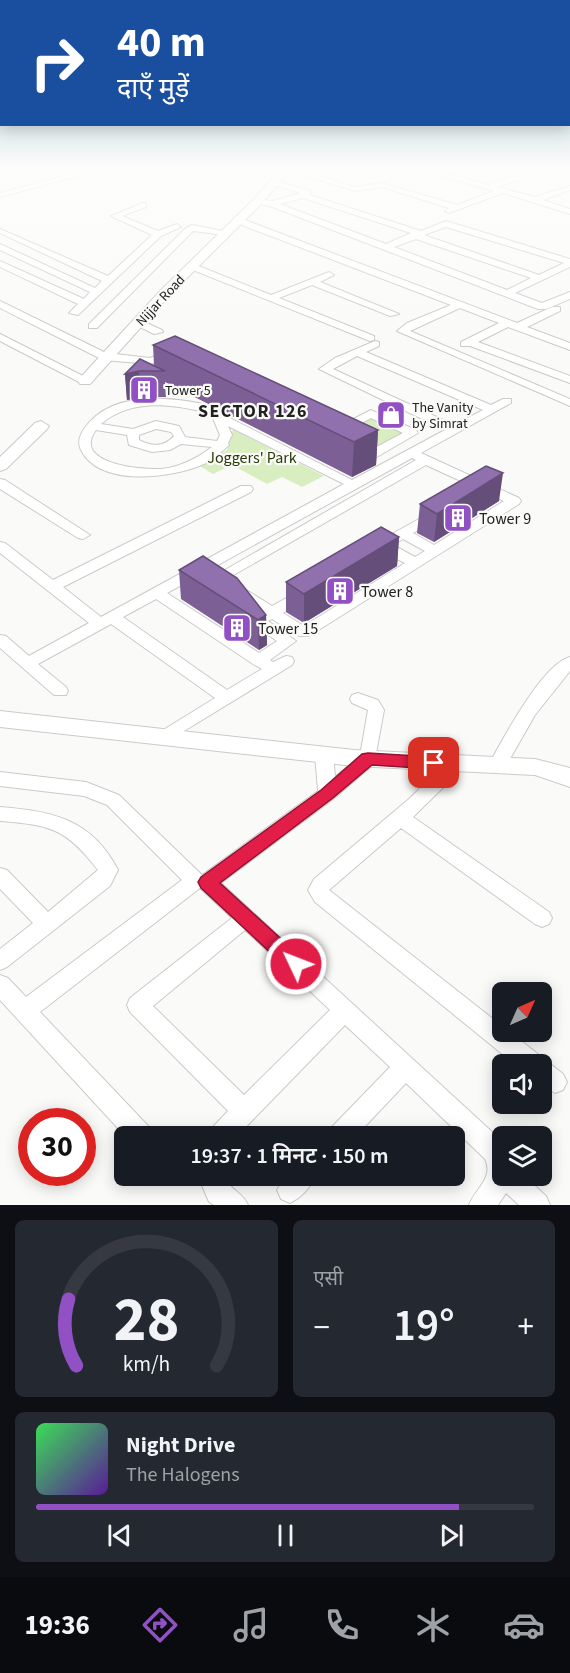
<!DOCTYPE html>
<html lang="hi">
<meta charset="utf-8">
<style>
:root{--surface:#171b24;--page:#242831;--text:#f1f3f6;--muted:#9ea1a6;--line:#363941;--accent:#9250c5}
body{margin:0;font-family:"Source Sans 3","Noto Sans Devanagari",sans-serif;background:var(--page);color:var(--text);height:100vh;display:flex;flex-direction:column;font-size:22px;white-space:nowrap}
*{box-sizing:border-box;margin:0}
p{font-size:20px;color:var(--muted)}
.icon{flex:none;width:33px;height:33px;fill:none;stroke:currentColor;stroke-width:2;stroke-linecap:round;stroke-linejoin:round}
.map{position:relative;height:1205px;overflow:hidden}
.sheet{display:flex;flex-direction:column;gap:15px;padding:15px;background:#0d0f14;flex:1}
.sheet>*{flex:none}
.guide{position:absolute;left:0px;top:0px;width:570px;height:126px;box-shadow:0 3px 15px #0003;background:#1a4fa0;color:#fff;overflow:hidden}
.needle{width:39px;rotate:45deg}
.fabs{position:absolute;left:492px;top:982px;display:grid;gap:12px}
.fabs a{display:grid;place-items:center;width:60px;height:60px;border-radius:9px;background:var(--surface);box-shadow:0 3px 15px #0003;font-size:30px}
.speed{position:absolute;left:18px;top:1108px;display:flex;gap:12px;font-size:30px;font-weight:700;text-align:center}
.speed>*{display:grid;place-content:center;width:78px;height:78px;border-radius:50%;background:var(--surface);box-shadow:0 3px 15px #0003;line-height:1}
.speed .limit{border:9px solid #d22;background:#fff;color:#111}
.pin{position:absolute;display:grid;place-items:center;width:51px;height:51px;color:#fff;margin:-26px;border-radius:12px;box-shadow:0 3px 9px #0006}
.me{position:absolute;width:66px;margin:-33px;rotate:313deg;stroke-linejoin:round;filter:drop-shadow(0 0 4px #0008)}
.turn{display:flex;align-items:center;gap:21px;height:126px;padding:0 18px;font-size:27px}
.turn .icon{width:78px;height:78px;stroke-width:2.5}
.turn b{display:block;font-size:42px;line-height:51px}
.big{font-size:45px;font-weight:600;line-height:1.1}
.sheet .tile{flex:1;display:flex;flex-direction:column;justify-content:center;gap:9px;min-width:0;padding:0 21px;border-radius:9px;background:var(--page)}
.sheet .dial{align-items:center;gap:0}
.dial svg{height:156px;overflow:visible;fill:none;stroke:var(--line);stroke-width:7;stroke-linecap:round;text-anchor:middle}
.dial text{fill:var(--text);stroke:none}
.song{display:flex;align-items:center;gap:18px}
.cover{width:72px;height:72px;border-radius:9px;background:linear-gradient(135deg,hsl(130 70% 55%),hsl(270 70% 35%))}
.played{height:6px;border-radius:3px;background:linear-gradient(90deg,var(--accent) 85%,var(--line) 85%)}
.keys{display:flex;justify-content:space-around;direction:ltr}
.heat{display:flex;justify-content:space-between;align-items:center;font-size:33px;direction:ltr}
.sheet .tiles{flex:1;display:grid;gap:15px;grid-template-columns:1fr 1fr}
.tile:last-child{grid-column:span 2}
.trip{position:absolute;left:114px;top:1126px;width:351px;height:60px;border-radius:9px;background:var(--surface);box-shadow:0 3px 15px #0003;font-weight:600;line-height:60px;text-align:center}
.dock{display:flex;height:96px;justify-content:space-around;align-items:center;background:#090b0e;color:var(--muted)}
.dock .icon{width:42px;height:42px}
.dock .selected{color:var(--accent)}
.dock b{font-size:27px;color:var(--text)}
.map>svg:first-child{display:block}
</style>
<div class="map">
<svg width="570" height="1205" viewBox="0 0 570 1205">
<rect width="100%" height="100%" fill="#fafbf8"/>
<path fill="#d9eec0" d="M371,414L412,433L384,448L342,428Z
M233,429L324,476L302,487L282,477L267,484L232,465L213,474L198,465L227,450Z"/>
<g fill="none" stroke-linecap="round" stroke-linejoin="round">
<g stroke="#cacbc8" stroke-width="2">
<path id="minor" d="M90,169H102L0,197V193Z
M286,169H297L354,187L382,183L457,205L494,191L416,169H428L489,185L522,173L516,169L532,171V175L497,187L535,197L570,186V190L543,200L570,209V214L503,193L449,213L445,211L449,208L382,187L354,191Z
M358,169H368L354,174V170Z
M271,180L311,191L310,195L421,231L446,221L570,259V267L515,293L542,303L570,292V299L546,309H538L270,206L255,203V199L272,201L301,193L271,184ZM303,198L411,233L386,244L280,204ZM446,227L564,263L539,275L424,235ZM416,239L531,278L507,290L394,247Z
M143,203H146V207L122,216L158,231L177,224L181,227L161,236L78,315L69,313L78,304L0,267V261L84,299L90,292L0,250V244L95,288L102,281L0,233V229L108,276L152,235L111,216Z
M237,217L517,323L552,307H560V311L527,327L570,343V350L508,327L478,342L570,376V383L470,346H461V342L499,323L460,308L410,331L570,399V406L397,331L407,323L451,305L234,222V218Z
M192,225L228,232L224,235L193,231L97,328H89V324L186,228Z
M191,263L271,295L329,272L334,275L320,282L399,314L390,316L312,285L279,298L374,336V340L370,341L188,268V264Z
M0,301L106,353L150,358L172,349L177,352L151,364L103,360L0,308Z
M138,319L162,330L163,332L154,334L134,324V320Z
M0,334L89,379L91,381L85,384L81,383L0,341Z
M375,341L379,342V346L366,352L491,405L503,399H511V403L421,453L519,498L521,501L519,504L309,636H299L272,619L268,621L296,641L270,660L273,662L286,656L292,657L294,661L292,665L166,742L160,740L157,736L160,732L215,698L111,624L38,664L66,687L68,691L66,695H54L0,648V635L6,636L29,656L89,623L0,553V542L5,543L53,580L241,486H251L253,489L251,492L63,587L101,617L344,484L228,426L232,435L228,443L229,445C222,451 214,460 204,464C173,478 100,488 81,450C77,442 80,435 84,429C109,392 164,396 203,404L207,406V410C198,412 188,408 179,407C151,403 123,405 101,424L133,429L156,421L179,426L185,437L217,441L220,435L212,416L218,412L352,480L445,430L319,369L335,358ZM357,356L483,410L454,425L333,369ZM156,429L171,432L174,436C164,447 152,447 139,440V435ZM96,430L127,435L129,445L152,452L170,450L181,444L212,447C196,459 180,467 161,469C142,470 71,464 96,430ZM412,458L416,460L211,578L218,582L223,581L426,465L504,501L434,545L413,533L440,517L442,514L435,510L376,543L374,546L376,549L405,563L304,626L283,613L307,598L309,595L307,592H297L272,606L245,589H235L233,592L235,595L261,612L249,621L252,624L277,641L259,653L167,593ZM403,539L425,551L415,557L393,545ZM156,599L253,664L262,669L227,690L123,617Z
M371,410L416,430L418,433L375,458H367L365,455L367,452L403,433L371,418L344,432L340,433L334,429Z
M0,479L5,480L90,535L83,539L78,538L0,489Z
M570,657V671L535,715L503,771L497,772L491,771L488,766C502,741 542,664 570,657Z
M358,693L378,700L384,710L374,764L333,799L221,883L502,1141V1176H524L546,1196L550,1205H519L506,1193L498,1205H469C476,1188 494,1178 485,1159L406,1083L355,1137H327L330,1129L390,1067L345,1025L236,1137H208L211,1129L228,1111L130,1012L127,1005L130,998L232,918L200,888L40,1012L151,1129L154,1137H126L0,1000V975L8,978L26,997L182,880L107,805L84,796L0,786V772L86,782L119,795L202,875L318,791L315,754L318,750L324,748L330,750L333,754L335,777L360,756L368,710L352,703L350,699L352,695ZM245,930L330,1010L244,1095L153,1006Z
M456,758L462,759L465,764L462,769L413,817L549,912L552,918L549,924L542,927L535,924L401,828L329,890L502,1026V1032H510L563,1074L567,1082L563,1090L555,1093L542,1085V1065H516L315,902L308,890L314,879L409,799L450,759Z
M0,807C52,811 92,819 118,870L110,886L7,967L0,970V949L33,923L0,889V868L7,870L48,912L98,870C66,828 50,825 0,821Z
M198,1176H223C229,1189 242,1192 248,1205H214L209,1202Z
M286,1176H315C310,1188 302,1197 290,1203L281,1199L277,1190Z"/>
</g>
<g stroke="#cacbc8" stroke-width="2">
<path id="tertiary" d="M281,169H291L262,203L168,297L90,384H80L78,381L80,378L160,291L254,199Z
M41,421L49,426L47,429L6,469L0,471V457L35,423Z
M0,711L354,750L535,759L570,768V787L535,775L354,766L0,727Z"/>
</g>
<use href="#minor" fill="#fff" fill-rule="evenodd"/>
<use href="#tertiary" fill="#fff" fill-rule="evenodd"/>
</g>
<path fill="#7c6095" d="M153,345L378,430L376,465L352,477L165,382L166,397H141L127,400L125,374L154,366Z
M499,501L434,542L417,533L420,504Z
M399,537L397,566L304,623L286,612V582Z
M179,570L266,615L267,645L259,650L181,599Z"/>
<path fill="#654e79" d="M139,371L141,397L127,400L125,374Z
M378,430L376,465L352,477L354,442Z
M503,473L499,501L434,542L437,514Z
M399,537L397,566L304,623V594Z
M266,615L267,645L259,650L258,620Z"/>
<path fill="#9070ad" stroke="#654e79" stroke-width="1.5" d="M175,336L378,430L354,442L153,345Z
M140,359L165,371H139L125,374Z
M486,466L503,473L437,514L420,504Z
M381,527L399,537L304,594L286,582Z
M203,556L237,578L266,615L258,620L179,570Z"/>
<linearGradient id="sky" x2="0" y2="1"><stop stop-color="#87b3b7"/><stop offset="0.5" stop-color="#fdfdfc"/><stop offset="1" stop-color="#fdfdfc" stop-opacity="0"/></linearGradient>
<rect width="570" height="337" fill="url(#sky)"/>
<path fill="#e11d48" stroke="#92132f" stroke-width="1.5" d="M368,753L434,757L440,759L442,763L440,767L434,769L372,765L333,798L220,883L302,958L305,964L302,970L296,973L289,970L201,888L198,882L201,877L321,790L362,754Z"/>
<defs>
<g id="building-square" transform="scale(1.5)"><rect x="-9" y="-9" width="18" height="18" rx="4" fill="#9250c5" stroke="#fafbf8"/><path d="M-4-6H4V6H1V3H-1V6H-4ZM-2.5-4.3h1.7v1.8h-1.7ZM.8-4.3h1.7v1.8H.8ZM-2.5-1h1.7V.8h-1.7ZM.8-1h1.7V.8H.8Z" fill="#fff"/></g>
<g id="shop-square" transform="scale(1.5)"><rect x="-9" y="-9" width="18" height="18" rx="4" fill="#9250c5" stroke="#fafbf8"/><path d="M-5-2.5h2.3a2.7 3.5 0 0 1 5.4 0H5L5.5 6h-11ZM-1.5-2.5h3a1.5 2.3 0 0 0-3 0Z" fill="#fff"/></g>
</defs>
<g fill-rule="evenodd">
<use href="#building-square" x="144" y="390"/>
<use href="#shop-square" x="391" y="415"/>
<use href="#building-square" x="458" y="518"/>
<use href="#building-square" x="340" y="591"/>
<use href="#building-square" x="237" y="628"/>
</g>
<g text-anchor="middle" stroke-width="4.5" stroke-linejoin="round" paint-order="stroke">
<g font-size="14" fill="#212120" stroke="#fafbf8">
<text transform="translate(160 300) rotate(-47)" y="5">Nijjar Road</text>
</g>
<g font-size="14" fill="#212120" stroke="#fafbf8" text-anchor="start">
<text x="165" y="395">Tower 5</text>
<text x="412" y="412">The Vanity<tspan x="412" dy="16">by Simrat</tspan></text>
</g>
<g font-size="16" fill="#293b08" stroke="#fafbf8">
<text x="252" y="463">Joggers' Park</text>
</g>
<g font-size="16" fill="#212120" stroke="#fafbf8" text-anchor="start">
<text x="479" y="524">Tower 9</text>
<text x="361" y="597">Tower 8</text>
<text x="258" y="634">Tower 15</text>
</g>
<g font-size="18" font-weight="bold" letter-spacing="1.5" fill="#212120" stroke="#fafbf8">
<text x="253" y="417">SECTOR 126</text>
</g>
</g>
</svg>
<div class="fabs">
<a><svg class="needle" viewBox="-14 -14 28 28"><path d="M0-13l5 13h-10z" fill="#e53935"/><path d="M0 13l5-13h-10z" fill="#9ea1a6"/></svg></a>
<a><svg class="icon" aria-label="sound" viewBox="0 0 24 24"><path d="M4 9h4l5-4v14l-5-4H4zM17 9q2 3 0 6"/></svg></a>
<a><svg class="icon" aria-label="layers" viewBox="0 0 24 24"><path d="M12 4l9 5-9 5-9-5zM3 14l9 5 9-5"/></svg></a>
</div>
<div class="speed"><div class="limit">30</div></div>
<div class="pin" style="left:434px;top:763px;background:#d93025"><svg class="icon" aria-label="arrive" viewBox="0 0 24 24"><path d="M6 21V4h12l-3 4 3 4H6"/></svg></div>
<svg class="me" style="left:296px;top:964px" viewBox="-20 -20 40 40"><circle r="17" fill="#e11d48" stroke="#fff" stroke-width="3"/><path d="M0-11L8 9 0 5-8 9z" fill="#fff"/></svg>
<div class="trip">19:37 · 1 मिनट · 150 m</div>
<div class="guide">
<div class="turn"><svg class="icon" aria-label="right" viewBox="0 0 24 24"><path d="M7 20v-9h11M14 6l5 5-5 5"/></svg><div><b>40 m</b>दाएँ मुड़ें</div></div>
</div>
</div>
<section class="sheet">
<div class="tiles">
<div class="tile dial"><svg viewBox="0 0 100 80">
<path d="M14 69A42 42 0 1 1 86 69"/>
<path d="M14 69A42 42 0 0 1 10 35" stroke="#9250c5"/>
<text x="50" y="56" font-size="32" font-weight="700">28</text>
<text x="50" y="72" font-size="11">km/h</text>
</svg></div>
<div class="tile"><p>एसी</p>
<div class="heat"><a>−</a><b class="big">19°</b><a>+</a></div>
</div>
<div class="tile">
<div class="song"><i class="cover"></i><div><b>Night Drive</b><p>The Halogens</p></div></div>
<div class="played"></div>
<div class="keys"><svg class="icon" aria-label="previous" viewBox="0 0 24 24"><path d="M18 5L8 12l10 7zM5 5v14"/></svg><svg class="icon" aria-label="pause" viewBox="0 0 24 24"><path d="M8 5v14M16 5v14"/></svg><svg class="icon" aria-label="next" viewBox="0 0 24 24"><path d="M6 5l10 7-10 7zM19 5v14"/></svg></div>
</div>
</div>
</section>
<nav class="dock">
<b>19:36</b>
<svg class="icon selected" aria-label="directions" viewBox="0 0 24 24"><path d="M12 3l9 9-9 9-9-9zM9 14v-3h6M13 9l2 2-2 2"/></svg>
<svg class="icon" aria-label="music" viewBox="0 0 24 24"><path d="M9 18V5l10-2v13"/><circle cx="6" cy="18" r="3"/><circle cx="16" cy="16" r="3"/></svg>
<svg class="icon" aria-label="phone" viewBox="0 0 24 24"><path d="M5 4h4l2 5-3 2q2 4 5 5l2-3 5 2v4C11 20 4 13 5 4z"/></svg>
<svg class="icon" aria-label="climate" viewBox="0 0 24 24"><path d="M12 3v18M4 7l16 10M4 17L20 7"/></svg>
<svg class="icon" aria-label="car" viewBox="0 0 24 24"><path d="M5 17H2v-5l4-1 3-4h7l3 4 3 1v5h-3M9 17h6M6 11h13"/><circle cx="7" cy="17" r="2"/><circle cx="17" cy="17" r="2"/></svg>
</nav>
